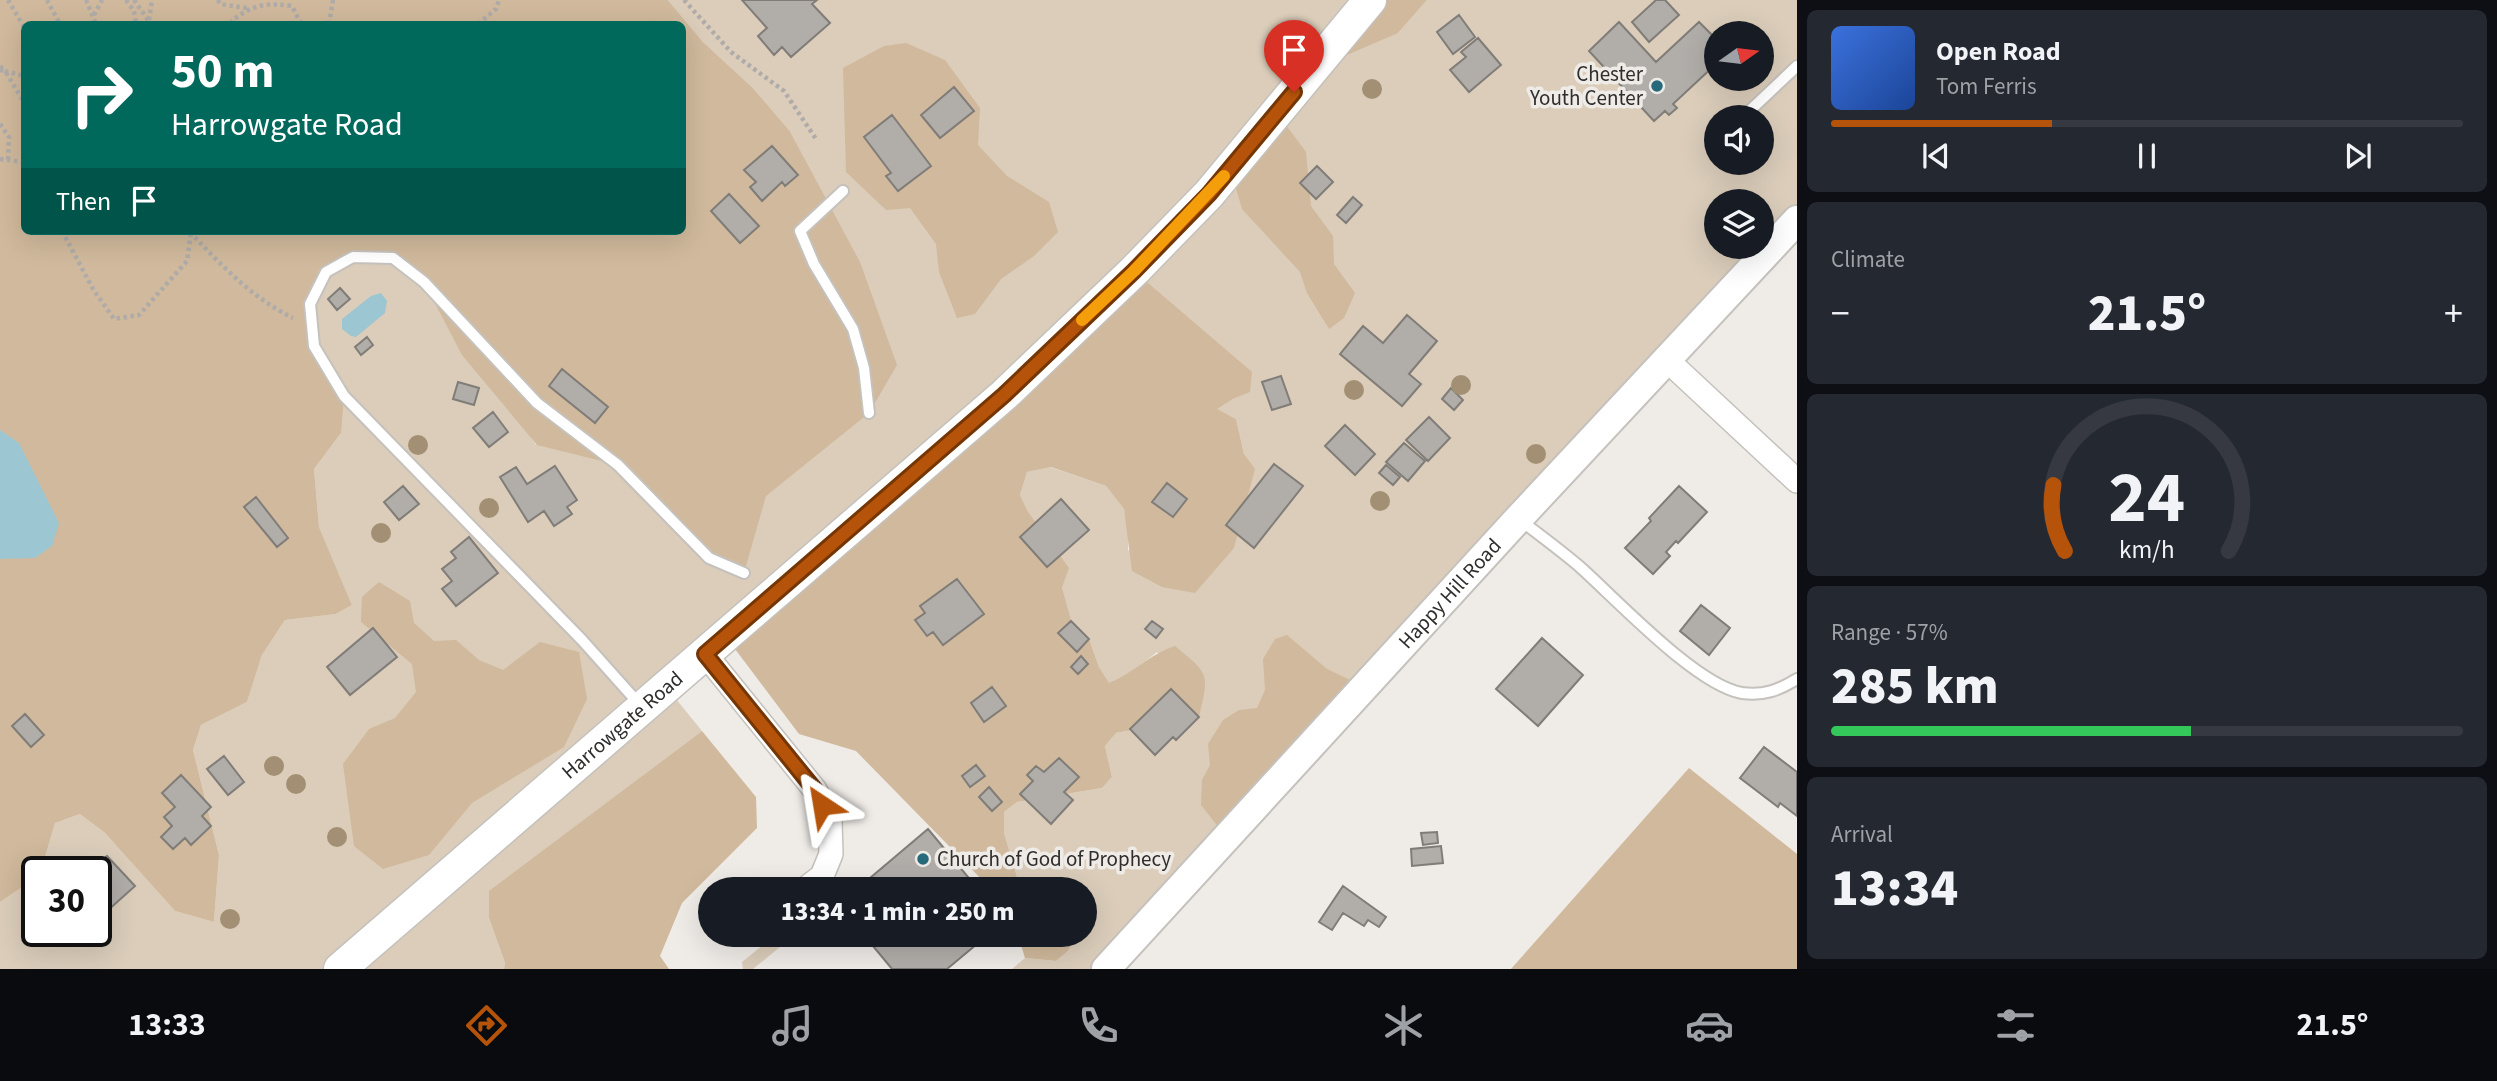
<!DOCTYPE html>
<meta charset="utf-8">
<style>
:root{--surface:#171b24;--page:#242831;--text:#f1f3f6;--muted:#9ea1a6;--line:#363941;--accent:#b45309}
body{margin:0;font-family:"Source Sans 3",sans-serif;background:var(--page);color:var(--text);height:100vh;display:flex;flex-direction:column;font-size:26px;white-space:nowrap}
*{box-sizing:border-box;margin:0}
p{font-size:23px;color:var(--muted)}
.icon{flex:none;width:38px;height:38px;fill:none;stroke:currentColor;stroke-width:2;stroke-linecap:round;stroke-linejoin:round}
.map{position:relative;flex:1;overflow:hidden}
.sheet{display:flex;flex-direction:column;gap:10px;padding:10px;background:#0d0f14;width:700px}
.sheet>*{flex:none}
.guide{position:absolute;left:21px;top:21px;width:665px;height:214px;border-radius:10px;box-shadow:0 7px 28px #0002;background:#00695c;color:#fff;overflow:hidden}
.needle{width:46px;rotate:76deg}
.controls{position:absolute;left:1704px;top:21px;display:grid;gap:14px}
.controls a{display:grid;place-items:center;width:70px;height:70px;border-radius:50%;background:var(--surface);box-shadow:0 7px 28px #0002;font-size:35px}
.speed{position:absolute;left:21px;top:856px;display:flex;gap:14px;font-size:35px;font-weight:700;text-align:center}
.speed>*{display:grid;place-content:center;width:91px;height:91px;border-radius:50%;background:var(--surface);box-shadow:0 7px 28px #0002;line-height:1}
.speed .limit{border:4px solid #111;border-radius:10px;background:#fff;color:#111}
.pin{position:absolute;display:grid;place-items:center;width:60px;height:60px;color:#fff;margin:-72px -30px;border-radius:50% 50% 50% 0;rotate:-45deg;box-shadow:0 0 7px #0007}
.pin .icon{rotate:45deg}
.me{position:absolute;width:77px;margin:-38px;rotate:327deg;stroke-linejoin:round;filter:drop-shadow(0 0 5px #0008)}
.turn{display:flex;align-items:center;gap:24px;height:147px;padding:0 35px;font-size:32px}
.turn .icon{width:91px;height:91px;stroke-width:2.5}
.turn b{display:block;font-size:49px;line-height:60px}
.then{display:flex;align-items:center;height:66px;padding:0 35px;background:#0003;gap:14px;font-size:26px}
.big{font-size:52px;font-weight:800;line-height:1.1}
.sheet .card{flex:1;display:flex;flex-direction:column;justify-content:center;gap:10px;min-width:0;padding:0 24px;border-radius:10px;background:var(--page)}
.sheet .dial{align-items:center;gap:0}
.dial svg{height:182px;overflow:visible;fill:none;stroke:var(--line);stroke-width:7;stroke-linecap:round;text-anchor:middle}
.dial text{fill:var(--text);stroke:none}
.song{display:flex;align-items:center;gap:21px}
.cover{width:84px;height:84px;border-radius:10px;background:linear-gradient(135deg,hsl(220 70% 55%),hsl(220 70% 35%))}
.played{height:7px;border-radius:4px;background:linear-gradient(90deg,var(--accent) 35%,var(--line) 35%)}
.keys{display:flex;justify-content:space-around;direction:ltr}
.heat{display:flex;justify-content:space-between;align-items:center;font-size:38px;direction:ltr}
.charge{height:10px;border-radius:5px;background:linear-gradient(90deg,#34c759 57%,var(--line) 0)}
.trip{position:absolute;left:698px;top:877px;width:399px;height:70px;border-radius:35px;background:var(--surface);box-shadow:0 7px 28px #0002;font-weight:800;line-height:70px;text-align:center}
.tab-bar{display:flex;height:112px;justify-content:space-around;align-items:center;background:#090b0e;color:var(--muted)}
.tab-bar .icon{width:49px;height:49px}
.tab-bar .current{color:var(--accent)}
.tab-bar b{font-size:32px;color:var(--text)}
main{display:flex;flex:1;min-height:0}
.map>svg:first-child{display:block}
</style>
<main>
<div class="map">
<svg width="1797" height="969" viewBox="0 0 1797 969">
<rect width="100%" height="100%" fill="#efebe7"/>
<path fill="#dbcdba" fill-rule="evenodd" d="M668,0H1370L1398,33L1427,0H1797V222L1106,969H1012L1025,958L1056,961L1068,951L1077,935L1085,934V889H1024L1020,887L1004,833V812L1017,802L1102,788L1112,777L1105,746L1116,733L1199,717L1157,652L1129,674L1109,684L1099,667L1089,639L1071,621L1062,587L1020,495L1027,472L1050,467L1106,486L1124,509L1128,531V551L1244,454L1236,419L1216,409L1233,399L1249,392L1134,271L667,688L702,731L490,891L489,918L505,963L504,969H0V902L37,877V931H96V872L41,871L55,823L80,814L105,833L175,911L214,922L219,855L193,750L201,725L247,702L262,655L285,620L336,614L352,605L319,527L314,469L341,433L314,346L310,304L326,272L353,257L393,258L424,282L536,445L789,130L753,88L703,42ZM1717,33H1762V79H1717ZM1717,117H1762V163H1717ZM1717,201H1762V247H1717Z
M773,937L781,941L780,947L753,969H743L742,962Z"/>
<path fill="#d0b99c" fill-rule="evenodd" d="M0,0H668L703,42L753,88L789,130L860,262L897,365L869,413L766,496L744,573L709,558L618,465L537,445L462,355L424,282L393,258L353,257L326,272L310,304L313,346L344,396L341,433L314,469L319,527L352,605L336,614L285,620L262,655L247,702L201,725L193,750L219,855L214,922L175,911L105,833L80,814L55,823L41,871L37,872V877L0,902ZM24,24H682V231H24Z
M1370,0H1427L1398,33L1312,70Z
M906,43L945,60L980,108L978,145L1007,176L1049,202L1058,232L1034,256L1001,279L975,314L957,318L939,272L936,244L910,208L886,210L846,172L843,68L884,46Z
M1277,113L1306,152L1311,206L1333,236L1334,264L1355,293L1344,318L1329,329L1307,293L1300,272L1242,209L1230,168Z
M1134,271L1252,372L1250,392L1233,399L1217,409L1236,419L1244,454L1255,469L1234,548L1195,593L1162,587L1132,571L1124,509L1106,486L1051,467L1027,472L1020,495L1028,512L1069,568L1062,587L1071,620L1089,639L1099,667L1109,683C1134,673 1148,655 1175,646C1210,675 1209,673 1199,717L1116,733L1105,746L1112,777L1102,788L1017,802L1004,812V833L1020,887L1024,889H991L856,751L799,734L726,637Z
M379,582L410,601L414,623L434,641L456,640L479,660L503,670L540,642L579,652L587,699L564,747L472,803L429,855L383,869L354,846L343,764L369,729L395,718L416,692L412,664L361,622L362,597Z
M1287,635L1327,669L1365,687L1227,838L1201,805L1202,780L1210,765L1208,744L1223,720L1239,710L1257,708L1265,690L1263,659L1275,639Z
M702,731L756,797L757,828L682,903L660,956L669,969H504L505,963L489,918V891Z
M1689,768L1797,854V969H1511Z
M1018,935V934L1077,935L1068,951L1056,961L1025,958Z"/>
<path fill="#9cc6d1" d="M381,293L387,301L385,313L356,337L351,336L342,329V319L371,296Z
M0,430L19,443L59,523L52,546L35,558L0,559Z"/>
<path fill="#b1ada9" stroke="#807d78" stroke-width="2" d="M742,0H817L812,4L830,23L791,57L782,47L774,55L758,36L767,28Z
M1656,0H1665L1679,15L1649,42L1632,22Z
M1459,15L1475,37L1453,54L1437,32Z
M1619,22L1656,62L1699,22L1717,40V63L1673,104L1677,108L1669,115L1665,111L1654,121L1589,51Z
M1478,38L1501,65L1469,92L1450,70L1466,57L1461,52Z
M954,87L974,111L940,138L921,115Z
M892,115L931,166L898,191L886,176L891,173L864,137Z
M772,146L798,175L785,186L782,182L762,201L750,187L756,182L744,170Z
M1317,166L1333,182L1316,199L1300,183Z
M729,194L759,226L740,243L711,211Z
M1353,197L1362,205L1346,223L1337,215Z
M340,288L350,299L337,310L328,299Z
M1407,315L1437,341L1409,374L1421,384L1402,406L1340,354L1363,326L1383,343Z
M367,337L373,345L361,355L355,347Z
M562,369L608,407L595,423L549,386Z
M1281,376L1291,404L1272,410L1262,382Z
M458,382L479,388L474,405L453,399Z
M1451,388L1463,400L1454,410L1442,399Z
M493,412L508,432L489,447L473,428Z
M1429,417L1450,438L1428,461L1406,440Z
M1345,425L1375,454L1355,475L1325,446Z
M1404,443L1425,461L1408,481L1386,462Z
M1274,464L1303,486L1254,548L1226,525Z
M1386,465L1400,477L1393,485L1379,473Z
M555,466L577,500L567,507L572,514L554,526L544,511L528,522L500,477L516,467L527,484Z
M1167,483L1187,499L1173,517L1152,502Z
M403,486L419,504L399,520L384,502Z
M1679,486L1707,512L1678,543L1676,541L1666,552L1670,556L1653,574L1625,548L1651,521L1649,518Z
M256,497L288,538L277,547L244,507Z
M1061,499L1089,530L1047,567L1020,537Z
M469,537L498,573L456,606L442,589L452,581L442,569L456,558L451,552Z
M957,579L984,614L943,645L933,632L927,636L915,620L925,613L920,606Z
M1701,605L1730,628L1709,655L1680,631Z
M1071,621L1089,639L1077,652L1058,633Z
M1152,621L1163,629L1156,638L1145,629Z
M373,628L397,657L350,695L327,667Z
M1542,638L1583,675L1538,726L1496,689Z
M1081,656L1088,664L1078,674L1071,667Z
M992,687L1006,706L984,722L971,703Z
M1171,689L1199,717L1176,740L1173,737L1155,755L1130,729Z
M25,714L44,735L31,747L12,726Z
M1764,747L1797,772V816L1780,803L1778,807L1740,778Z
M224,756L244,782L228,795L207,769Z
M1059,758L1079,777L1064,792L1073,800L1051,824L1020,794L1033,781L1027,775L1036,766L1044,772Z
M976,765L985,776L970,787L962,776Z
M181,775L211,807L202,816L211,826L191,845L185,838L173,849L161,837L172,826L164,817L175,807L162,793Z
M989,787L1002,802L992,811L979,797Z
M928,829L978,889H857Z
M1437,832L1438,843L1423,845L1421,833Z
M1441,846L1443,863L1412,866L1411,849Z
M107,856L135,886L96,921V872H90Z
M1343,886L1386,917L1379,927L1368,920L1364,926L1343,913L1332,930L1319,922Z
M863,934H989L947,969H892Z"/>
<g fill="none" stroke-linecap="round" stroke-linejoin="round">
<g stroke="#c5c1bc" stroke-width="14">
<path id="service" d="M1743,117L1797,66
M843,191L800,231L814,264L853,329L864,368L869,413
M1520,520C1540,535 1560,550 1579,566C1616,599 1696,685 1742,693C1764,696 1779,690 1797,679
M641,706L582,640L344,396L314,346L310,304L326,272L353,257L393,258L424,282L537,403L618,465L709,558L744,573"/>
</g>
<g stroke="#c5c1bc" stroke-width="26">
<path id="minor" d="M1667,360L1797,481
M705,654L815,790L830,820L831,854L822,876L805,889"/>
</g>
<g stroke="#c5c1bc" stroke-width="32">
<g id="tertiary">
<path id="s1" d="M1106,969L1518,519L1797,220"/>
</g>
</g>
<g stroke="#c5c1bc" stroke-width="35">
<g id="secondary">
<path id="s2" d="M340,969L1004,395L1134,271L1209,194L1370,0"/>
</g>
</g>
<path stroke="#afaba8" stroke-width="4.5" stroke-dasharray="3.5 3.5" stroke-linecap="butt" d="M8,0L24,27
M47,0L60,24
M86,0L96,24
M126,0L134,11L136,24
M134,0L151,24
M218,0L220,4L247,8
M684,0L731,52L784,91L816,139
M94,15L102,0
M149,20L152,0
M233,24L232,21C251,5 267,2 292,6L301,24
M329,24L333,0
M478,24L496,9L499,0
M0,66L5,71L24,76
M0,70L5,71L24,102
M0,124L9,137L8,161
M0,159L24,162
M62,231L93,289L114,319L139,315L187,261L191,233
M190,232C221,265 252,298 293,318"/>
<use href="#service" stroke="#fff" stroke-width="10"/>
<use href="#minor" stroke="#fff" stroke-width="23"/>
<use href="#tertiary" stroke="#fff" stroke-width="28"/>
<use href="#secondary" stroke="#fff" stroke-width="32"/>
</g>
<g fill="#a39074">
<circle cx="1372" cy="89" r="10"/>
<circle cx="1461" cy="385" r="10"/>
<circle cx="1354" cy="390" r="10"/>
<circle cx="418" cy="445" r="10"/>
<circle cx="1536" cy="454" r="10"/>
<circle cx="1380" cy="501" r="10"/>
<circle cx="489" cy="508" r="10"/>
<circle cx="381" cy="533" r="10"/>
<circle cx="274" cy="766" r="10"/>
<circle cx="296" cy="784" r="10"/>
<circle cx="337" cy="837" r="10"/>
<circle cx="230" cy="919" r="10"/>
</g>
<g fill="none" stroke-linecap="round" stroke-linejoin="round">
<g stroke="#753606" stroke-width="18">
<path id="route" d="M822,805L815,790L705,654L1004,395L1134,271L1209,194L1294,92"/>
</g>
<use href="#route" stroke="#b45309" stroke-width="12"/>
<path stroke="#f59e0b" stroke-width="12" d="M1082,320L1134,271L1224,176"/>
</g>
<g fill="#266a7b" stroke="#efebe7" stroke-width="2.5">
<circle cx="1657" cy="86" r="7"/>
<circle cx="923" cy="859" r="7"/>
</g>
<g text-anchor="middle" stroke-width="7" stroke-linejoin="round" paint-order="stroke">
<g font-size="21" fill="#302e2d" stroke="#efebe7" text-anchor="end">
<text x="1643" y="81">Chester<tspan x="1643" dy="24">Youth Center</tspan></text>
<text x="937" y="866" text-anchor="start">Church of God of Prophecy</text>
</g>
<g font-size="21" fill="#302e2d" stroke="#efebe7">
<text dy="7" stroke="none"><textPath href="#s1" startOffset="509">Happy Hill Road</textPath></text>
<text dy="7" stroke="none"><textPath href="#s2" startOffset="373">Harrowgate Road</textPath></text>
</g>
</g>
</svg>
<div class="controls">
<a><svg class="needle" viewBox="-14 -14 28 28"><path d="M0-13l5 13h-10z" fill="#e53935"/><path d="M0 13l5-13h-10z" fill="#9ea1a6"/></svg></a>
<a><svg class="icon" aria-label="sound" viewBox="0 0 24 24"><path d="M4 9h4l5-4v14l-5-4H4zM17 9q2 3 0 6"/></svg></a>
<a><svg class="icon" aria-label="layers" viewBox="0 0 24 24"><path d="M12 4l9 5-9 5-9-5zM3 14l9 5 9-5"/></svg></a>
</div>
<div class="speed"><div class="limit">30</div></div>
<div class="pin" style="left:1294px;top:92px;background:#d93025"><svg class="icon" aria-label="arrive" viewBox="0 0 24 24"><path d="M6 21V4h12l-3 4 3 4H6"/></svg></div>
<svg class="me" style="left:822px;top:805px" viewBox="-20 -20 40 40"><path d="M0-17L14 15 0 8-14 15z" fill="#b45309" stroke="#fff" stroke-width="4"/></svg>
<div class="trip">13:34 · 1 min · 250 m</div>
<div class="guide">
<div class="turn"><svg class="icon" aria-label="right" viewBox="0 0 24 24"><path d="M7 20v-9h11M14 6l5 5-5 5"/></svg><div><b>50 m</b>Harrowgate Road</div></div>
<div class="then">Then<svg class="icon" aria-label="arrive" viewBox="0 0 24 24"><path d="M6 21V4h12l-3 4 3 4H6"/></svg></div>
</div>
</div>
<section class="sheet">
<div class="card">
<div class="song"><i class="cover"></i><div><b>Open Road</b><p>Tom Ferris</p></div></div>
<div class="played"></div>
<div class="keys"><svg class="icon" aria-label="previous" viewBox="0 0 24 24"><path d="M18 5L8 12l10 7zM5 5v14"/></svg><svg class="icon" aria-label="pause" viewBox="0 0 24 24"><path d="M8 5v14M16 5v14"/></svg><svg class="icon" aria-label="next" viewBox="0 0 24 24"><path d="M6 5l10 7-10 7zM19 5v14"/></svg></div>
</div>
<div class="card"><p>Climate</p>
<div class="heat"><a>−</a><b class="big">21.5°</b><a>+</a></div>
</div>
<div class="card dial"><svg viewBox="0 0 100 80">
<path d="M14 69A42 42 0 1 1 86 69"/>
<path d="M14 69A42 42 0 0 1 9 40" stroke="#b45309"/>
<text x="50" y="56" font-size="32" font-weight="700">24</text>
<text x="50" y="72" font-size="11">km/h</text>
</svg></div>
<div class="card"><p>Range · 57%</p><b class="big">285 km</b><div class="charge"></div></div>
<div class="card"><p>Arrival</p><b class="big">13:34</b></div>
</section>
</main>
<nav class="tab-bar">
<b>13:33</b>
<svg class="icon current" aria-label="directions" viewBox="0 0 24 24"><path d="M12 3l9 9-9 9-9-9zM9 14v-3h6M13 9l2 2-2 2"/></svg>
<svg class="icon" aria-label="music" viewBox="0 0 24 24"><path d="M9 18V5l10-2v13"/><circle cx="6" cy="18" r="3"/><circle cx="16" cy="16" r="3"/></svg>
<svg class="icon" aria-label="phone" viewBox="0 0 24 24"><path d="M5 4h4l2 5-3 2q2 4 5 5l2-3 5 2v4C11 20 4 13 5 4z"/></svg>
<svg class="icon" aria-label="climate" viewBox="0 0 24 24"><path d="M12 3v18M4 7l16 10M4 17L20 7"/></svg>
<svg class="icon" aria-label="car" viewBox="0 0 24 24"><path d="M5 17H2v-5l4-1 3-4h7l3 4 3 1v5h-3M9 17h6M6 11h13"/><circle cx="7" cy="17" r="2"/><circle cx="17" cy="17" r="2"/></svg>
<svg class="icon" aria-label="filters" viewBox="0 0 24 24"><path d="M4 7h16M4 17h16"/><circle cx="9" cy="7" r="2"/><circle cx="15" cy="17" r="2"/></svg>
<b>21.5°</b>
</nav>
